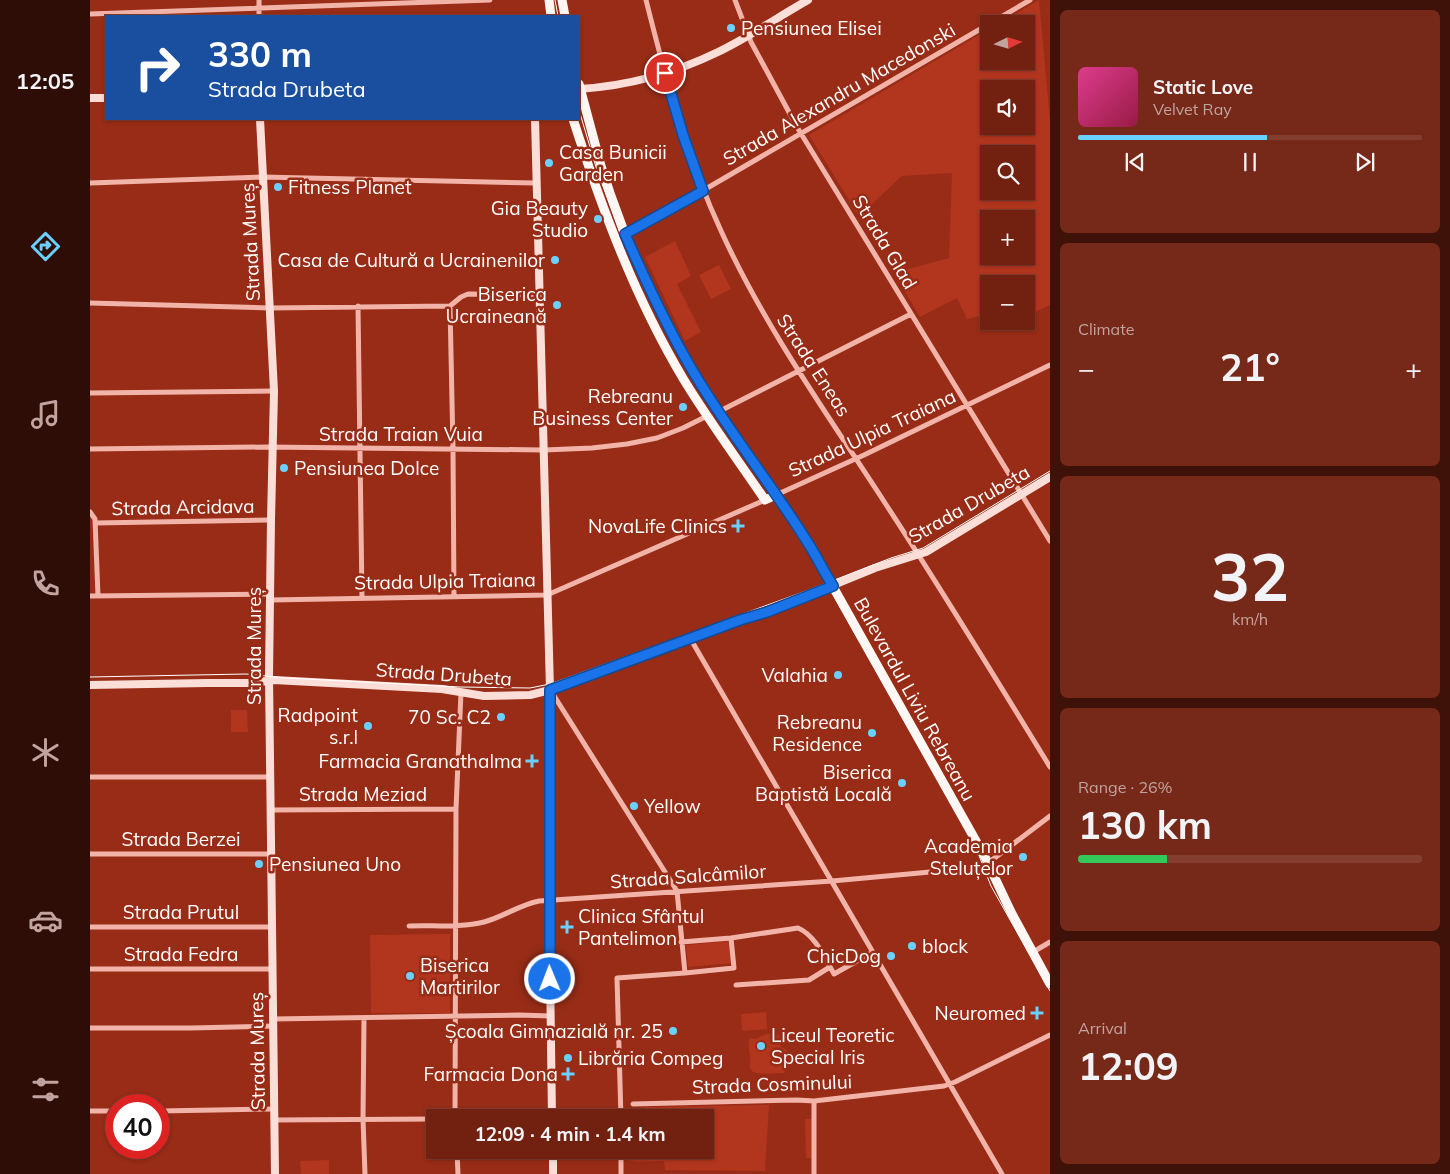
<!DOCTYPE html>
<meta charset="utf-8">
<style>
:root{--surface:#722110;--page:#772919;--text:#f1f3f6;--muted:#c1a39f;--line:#843e30;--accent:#6ad0ff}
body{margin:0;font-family:Mulish,sans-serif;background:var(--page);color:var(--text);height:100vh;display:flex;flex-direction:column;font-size:19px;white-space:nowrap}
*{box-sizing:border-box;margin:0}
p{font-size:16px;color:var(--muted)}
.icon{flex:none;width:28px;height:28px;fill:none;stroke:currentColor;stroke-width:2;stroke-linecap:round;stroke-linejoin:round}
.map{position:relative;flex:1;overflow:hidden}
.panel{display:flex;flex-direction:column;gap:10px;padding:10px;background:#3f1209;width:400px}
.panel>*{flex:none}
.hud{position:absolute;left:15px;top:15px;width:475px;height:105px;border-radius:0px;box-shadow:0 1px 4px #0004,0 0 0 1px var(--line);background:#1a4fa0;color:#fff;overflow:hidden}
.needle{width:32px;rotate:85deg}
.tools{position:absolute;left:890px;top:15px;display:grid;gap:10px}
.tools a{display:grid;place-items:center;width:55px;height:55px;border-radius:0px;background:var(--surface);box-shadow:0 1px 4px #0004,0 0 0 1px var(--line);font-size:25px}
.speed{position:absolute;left:15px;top:1094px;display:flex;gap:10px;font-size:25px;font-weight:700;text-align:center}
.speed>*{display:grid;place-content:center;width:65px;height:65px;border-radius:50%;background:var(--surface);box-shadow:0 1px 4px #0004,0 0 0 1px var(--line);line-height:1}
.speed .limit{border:8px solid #d22;background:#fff;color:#111}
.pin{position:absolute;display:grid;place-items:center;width:42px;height:42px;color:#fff;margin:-21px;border:2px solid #fff;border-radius:50%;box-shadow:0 1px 5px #0007}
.me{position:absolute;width:55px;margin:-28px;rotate:359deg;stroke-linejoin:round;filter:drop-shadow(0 0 4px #0008)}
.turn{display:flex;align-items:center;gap:18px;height:105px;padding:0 20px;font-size:22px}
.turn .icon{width:65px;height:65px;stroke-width:2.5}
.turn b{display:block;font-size:35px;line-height:42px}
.big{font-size:38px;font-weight:700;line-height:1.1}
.panel .widget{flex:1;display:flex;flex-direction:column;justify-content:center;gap:8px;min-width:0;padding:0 18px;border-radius:8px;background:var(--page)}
.panel .dial{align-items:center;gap:0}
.dial b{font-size:65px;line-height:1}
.song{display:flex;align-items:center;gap:15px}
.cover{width:60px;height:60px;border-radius:8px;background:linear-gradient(135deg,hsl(330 70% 55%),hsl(340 70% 35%))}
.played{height:5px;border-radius:2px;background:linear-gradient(90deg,var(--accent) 55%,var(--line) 55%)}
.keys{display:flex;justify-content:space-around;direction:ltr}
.heat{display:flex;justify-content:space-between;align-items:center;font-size:28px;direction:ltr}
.charge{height:8px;border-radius:4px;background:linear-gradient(90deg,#34c759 26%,var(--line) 0)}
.trip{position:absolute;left:336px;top:1109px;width:288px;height:50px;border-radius:0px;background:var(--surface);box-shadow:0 1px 4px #0004,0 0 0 1px var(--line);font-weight:700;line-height:50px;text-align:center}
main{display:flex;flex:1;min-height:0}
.menu{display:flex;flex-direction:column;width:90px;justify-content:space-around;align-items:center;background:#2e0d06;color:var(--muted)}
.menu .icon{width:35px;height:35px}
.menu .active{color:var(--accent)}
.menu b{font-size:22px;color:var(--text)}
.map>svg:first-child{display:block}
</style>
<main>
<nav class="menu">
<b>12:05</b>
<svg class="icon active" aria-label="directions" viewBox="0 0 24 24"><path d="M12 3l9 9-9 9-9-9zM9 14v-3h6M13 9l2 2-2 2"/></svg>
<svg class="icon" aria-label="music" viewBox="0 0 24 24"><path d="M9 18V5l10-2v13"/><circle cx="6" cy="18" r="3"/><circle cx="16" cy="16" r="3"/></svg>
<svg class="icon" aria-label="phone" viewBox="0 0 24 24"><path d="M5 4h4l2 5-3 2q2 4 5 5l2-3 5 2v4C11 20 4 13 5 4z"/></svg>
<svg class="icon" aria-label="climate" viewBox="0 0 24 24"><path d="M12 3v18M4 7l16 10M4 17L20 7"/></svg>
<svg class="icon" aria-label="car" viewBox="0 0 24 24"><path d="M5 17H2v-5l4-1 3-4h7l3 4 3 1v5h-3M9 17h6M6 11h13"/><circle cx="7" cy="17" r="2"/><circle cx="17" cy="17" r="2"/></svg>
<svg class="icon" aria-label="filters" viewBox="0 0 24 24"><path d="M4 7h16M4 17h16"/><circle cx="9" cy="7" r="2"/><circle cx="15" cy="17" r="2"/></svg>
</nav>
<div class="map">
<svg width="960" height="1174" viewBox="0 0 960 1174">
<rect width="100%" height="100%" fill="#982c16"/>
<path fill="#b2351e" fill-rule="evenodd" d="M949,0L960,121V305L945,312H936V284H899V314L877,319L867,298L830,317L804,273L859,258L862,173L812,176L769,216L719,135L899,29V61H936V24H908ZM899,89H936V126H899ZM899,154H936V191H899ZM899,219H936V256H899Z
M585,241L601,276L587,284L611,332L595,341L555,257Z
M629,265L641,289L621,299L609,275Z
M141,710H157L158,732H141Z
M360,934V1013H281L280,935Z
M640,941L642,963L598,967L596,945Z
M676,1012L677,1029L652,1031L651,1014Z
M677,1034H687L689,1036V1043L691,1047C706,1053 698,1063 694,1073C686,1073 666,1076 661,1070C659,1067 660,1062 660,1058C660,1050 657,1045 660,1038L665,1039Z
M679,1105L675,1171L575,1170L574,1161L546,1162L538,1160V1157L541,1154L555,1153L556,1150H615V1118L555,1117V1107Z
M715,1119H722L723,1158H716Z
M239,1160V1174H211L210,1161Z"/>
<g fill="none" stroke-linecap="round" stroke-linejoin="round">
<path stroke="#f2b4a9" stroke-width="5" d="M556,0C576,80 597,158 632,233C676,329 738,415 795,503C852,590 906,679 960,767
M645,0L661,42L707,127L960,541
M0,14L400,0
M169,16V0
M899,24L940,0
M0,183L172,177L446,183
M535,234L607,194L899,24
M0,303L180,308L360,306L371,297L378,294L450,295
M268,306L272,598
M360,306L363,449L364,597
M0,393L184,391
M628,412L821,314
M0,449L177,447L454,450L502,448L537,444L567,438L593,428L617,416
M686,495L774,455L960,365
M0,512L5,519L8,596
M5,523L181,520
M0,596L180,594
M180,600L457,595L675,500
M600,638L912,1174
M461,691L587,891L595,973L644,968L641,938
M0,777H181
M181,810L366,809
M0,854H182
M898,863L960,816
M319,926C343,925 370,928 394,922C413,917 429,905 449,901L742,881L884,868
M0,927H183
M591,942L641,938L708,928C725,935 735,958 744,974L783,952
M943,952L960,942
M0,969H182
M646,985L719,980L740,967
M274,1018L273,1119L275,1174
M183,1019L429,1015L461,1016
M0,1028H101L184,1026
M724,1101V1174
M543,1104L707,1100L724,1101L854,1086L865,1082L960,1035
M0,1111H26
M69,1111L184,1109
M365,1118L366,809L371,692
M452,1118L462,1117
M531,1118L527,978L595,973
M184,1120L345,1119
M367,1150L368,1174
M531,1174V1150"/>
<path stroke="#fcded8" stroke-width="8" d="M489,89C537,86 585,73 628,52C659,37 688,17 718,0
M0,98H16
M170,119L184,391L181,520L179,676L185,1174
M445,119L460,690L459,894L462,1118
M0,685L118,683H161L184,680L352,689L394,696L440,695L460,690L650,620L677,612L785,568L836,552L960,477
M463,1150V1174"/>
<path stroke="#fff7f4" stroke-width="9" d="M459,0L461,16
M472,0L475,16
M489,84L511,166L520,193L535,234L556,282L576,323L604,373L628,412L719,544L895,857L921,912L960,984
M483,119C512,209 545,298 594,380C619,421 648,460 675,500L686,495"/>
<path stroke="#fff" stroke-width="1" d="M465,0L468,16
M489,110L506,167L531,236L552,284L572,325L600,375L624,413L679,491L729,570L886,848L901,886L960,991
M0,677L156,674L196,678L370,687L440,688L460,684L716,591L801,558L833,548L960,471"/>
</g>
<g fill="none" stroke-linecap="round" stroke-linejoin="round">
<g stroke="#114b97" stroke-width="12">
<path id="route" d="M460,979V690L650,620L677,612L743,586C734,572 727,557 718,543C682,485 639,432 604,373C577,328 556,282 535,234L613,191L593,135L575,73"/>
</g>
<use href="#route" stroke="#1a73e8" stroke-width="9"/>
</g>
<g fill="#6ad0ff" stroke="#982c16" stroke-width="2">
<circle cx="641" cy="28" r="5"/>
<circle cx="459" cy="163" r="5"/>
<circle cx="188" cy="187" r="5"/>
<circle cx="508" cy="219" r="5"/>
<circle cx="465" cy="260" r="5"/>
<circle cx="467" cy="305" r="5"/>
<circle cx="593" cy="407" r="5"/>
<circle cx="194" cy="468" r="5"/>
<path d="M645.5 518.5h5v5h5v5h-5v5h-5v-5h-5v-5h5z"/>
<circle cx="748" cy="675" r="5"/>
<circle cx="411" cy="717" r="5"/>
<circle cx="278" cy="726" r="5"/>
<circle cx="782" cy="733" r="5"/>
<path d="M439.5 753.5h5v5h5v5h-5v5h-5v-5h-5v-5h5z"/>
<circle cx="812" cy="783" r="5"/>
<circle cx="544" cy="806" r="5"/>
<circle cx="933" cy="857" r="5"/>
<circle cx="169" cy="864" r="5"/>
<path d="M474.5 919.5h5v5h5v5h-5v5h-5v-5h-5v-5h5z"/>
<circle cx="822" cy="946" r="5"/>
<circle cx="801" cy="956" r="5"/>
<circle cx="320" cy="976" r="5"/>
<path d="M944.5 1005.5h5v5h5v5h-5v5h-5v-5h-5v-5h5z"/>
<circle cx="583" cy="1031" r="5"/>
<circle cx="671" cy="1046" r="5"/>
<circle cx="478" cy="1058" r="5"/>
<path d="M475.5 1066.5h5v5h5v5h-5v5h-5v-5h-5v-5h5z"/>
</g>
<g text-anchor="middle" stroke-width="5" stroke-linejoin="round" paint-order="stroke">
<g font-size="19" fill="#fff" stroke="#982c16" text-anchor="end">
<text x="651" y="35" text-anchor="start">Pensiunea Elisei</text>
<text x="469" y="159" text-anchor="start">Casa Bunicii<tspan x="469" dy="22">Garden</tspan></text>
<text x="198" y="194" text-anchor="start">Fitness Planet</text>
<text x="498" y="215">Gia Beauty<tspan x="498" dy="22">Studio</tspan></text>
<text x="455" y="267">Casa de Cultură a Ucrainenilor</text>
<text x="457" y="301">Biserica<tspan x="457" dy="22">Ucraineană</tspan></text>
<text x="583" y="403">Rebreanu<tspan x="583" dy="22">Business Center</tspan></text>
<text x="204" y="475" text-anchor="start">Pensiunea Dolce</text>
<text x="637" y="533">NovaLife Clinics</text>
<text x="738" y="682">Valahia</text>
<text x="268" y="722">Radpoint<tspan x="268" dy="22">s.r.l</tspan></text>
<text x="401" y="724">70 Sc. C2</text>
<text x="772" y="729">Rebreanu<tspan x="772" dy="22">Residence</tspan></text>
<text x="432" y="768">Farmacia Granathalma</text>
<text x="802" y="779">Biserica<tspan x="802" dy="22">Baptistă Locală</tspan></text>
<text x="554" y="813" text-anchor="start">Yellow</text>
<text x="923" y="853">Academia<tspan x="923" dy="22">Steluțelor</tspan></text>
<text x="179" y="871" text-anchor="start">Pensiunea Uno</text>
<text x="488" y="923" text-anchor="start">Clinica Sfântul<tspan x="488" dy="22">Pantelimon</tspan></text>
<text x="832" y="953" text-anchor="start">block</text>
<text x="791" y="963">ChicDog</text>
<text x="330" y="972" text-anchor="start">Biserica<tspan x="330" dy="22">Martirilor</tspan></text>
<text x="936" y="1020">Neuromed</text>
<text x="573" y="1038">Școala Gimnazială nr. 25</text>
<text x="681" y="1042" text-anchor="start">Liceul Teoretic<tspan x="681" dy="22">Special Iris</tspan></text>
<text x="488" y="1065" text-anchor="start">Librăria Compeg</text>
<text x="468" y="1081">Farmacia Dona</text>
</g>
<g font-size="19" fill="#fff" stroke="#982c16">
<text transform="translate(749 94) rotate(-30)" y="7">Strada Alexandru Macedonski</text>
<text transform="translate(160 242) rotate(-93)" y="7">Strada Mureș</text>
<text transform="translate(795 242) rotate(59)" y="7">Strada Glad</text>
<text transform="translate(724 365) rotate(57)" y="7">Strada Eneas</text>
<text transform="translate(782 433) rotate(-25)" y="7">Strada Ulpia Traiana</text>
<text x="311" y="441">Strada Traian Vuia</text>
<text transform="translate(879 504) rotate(-30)" y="7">Strada Drubeta</text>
<text transform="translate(93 507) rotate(-1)" y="7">Strada Arcidava</text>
<text transform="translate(355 581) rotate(-1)" y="7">Strada Ulpia Traiana</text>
<text transform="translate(164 646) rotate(-90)" y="7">Strada Mureș</text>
<text transform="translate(354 674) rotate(4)" y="7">Strada Drubeta</text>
<text transform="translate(825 699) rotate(61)" y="7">Bulevardul Liviu Rebreanu</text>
<text x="273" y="801">Strada Meziad</text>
<text x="91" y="846">Strada Berzei</text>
<text transform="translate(598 876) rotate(-4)" y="7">Strada Salcâmilor</text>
<text x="91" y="919">Strada Prutul</text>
<text x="91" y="961">Strada Fedra</text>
<text transform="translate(167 1051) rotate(-91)" y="7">Strada Mureș</text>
<text transform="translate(682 1084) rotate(-2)" y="7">Strada Cosminului</text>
</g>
</g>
</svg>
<div class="tools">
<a><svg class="needle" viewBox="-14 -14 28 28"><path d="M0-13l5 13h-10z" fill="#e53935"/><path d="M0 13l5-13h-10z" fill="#c1a39f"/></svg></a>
<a><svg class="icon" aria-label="sound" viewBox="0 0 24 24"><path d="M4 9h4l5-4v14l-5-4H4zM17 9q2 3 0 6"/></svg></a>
<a><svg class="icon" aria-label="search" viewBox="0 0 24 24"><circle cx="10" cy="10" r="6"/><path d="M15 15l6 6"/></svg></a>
<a>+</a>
<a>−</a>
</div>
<div class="speed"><div class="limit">40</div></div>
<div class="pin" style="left:575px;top:73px;background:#d93025"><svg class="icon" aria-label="arrive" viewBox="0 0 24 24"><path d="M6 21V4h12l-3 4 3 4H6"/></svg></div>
<svg class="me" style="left:460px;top:979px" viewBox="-20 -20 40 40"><circle r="17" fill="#1a73e8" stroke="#fff" stroke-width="3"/><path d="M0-11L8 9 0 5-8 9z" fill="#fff"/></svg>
<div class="trip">12:09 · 4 min · 1.4 km</div>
<div class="hud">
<div class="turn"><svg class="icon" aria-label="right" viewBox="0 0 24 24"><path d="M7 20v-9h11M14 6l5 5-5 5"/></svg><div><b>330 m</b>Strada Drubeta</div></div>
</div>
</div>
<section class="panel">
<div class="widget">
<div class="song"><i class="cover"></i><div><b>Static Love</b><p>Velvet Ray</p></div></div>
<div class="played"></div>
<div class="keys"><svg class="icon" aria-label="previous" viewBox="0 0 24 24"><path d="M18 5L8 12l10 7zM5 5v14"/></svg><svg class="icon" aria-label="pause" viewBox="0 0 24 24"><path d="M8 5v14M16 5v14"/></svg><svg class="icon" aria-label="next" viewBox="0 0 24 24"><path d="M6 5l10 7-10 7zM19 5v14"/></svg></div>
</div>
<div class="widget"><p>Climate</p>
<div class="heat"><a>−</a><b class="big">21°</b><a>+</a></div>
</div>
<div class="widget dial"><b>32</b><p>km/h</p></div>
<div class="widget"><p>Range · 26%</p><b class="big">130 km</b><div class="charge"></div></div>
<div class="widget"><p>Arrival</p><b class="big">12:09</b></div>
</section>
</main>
